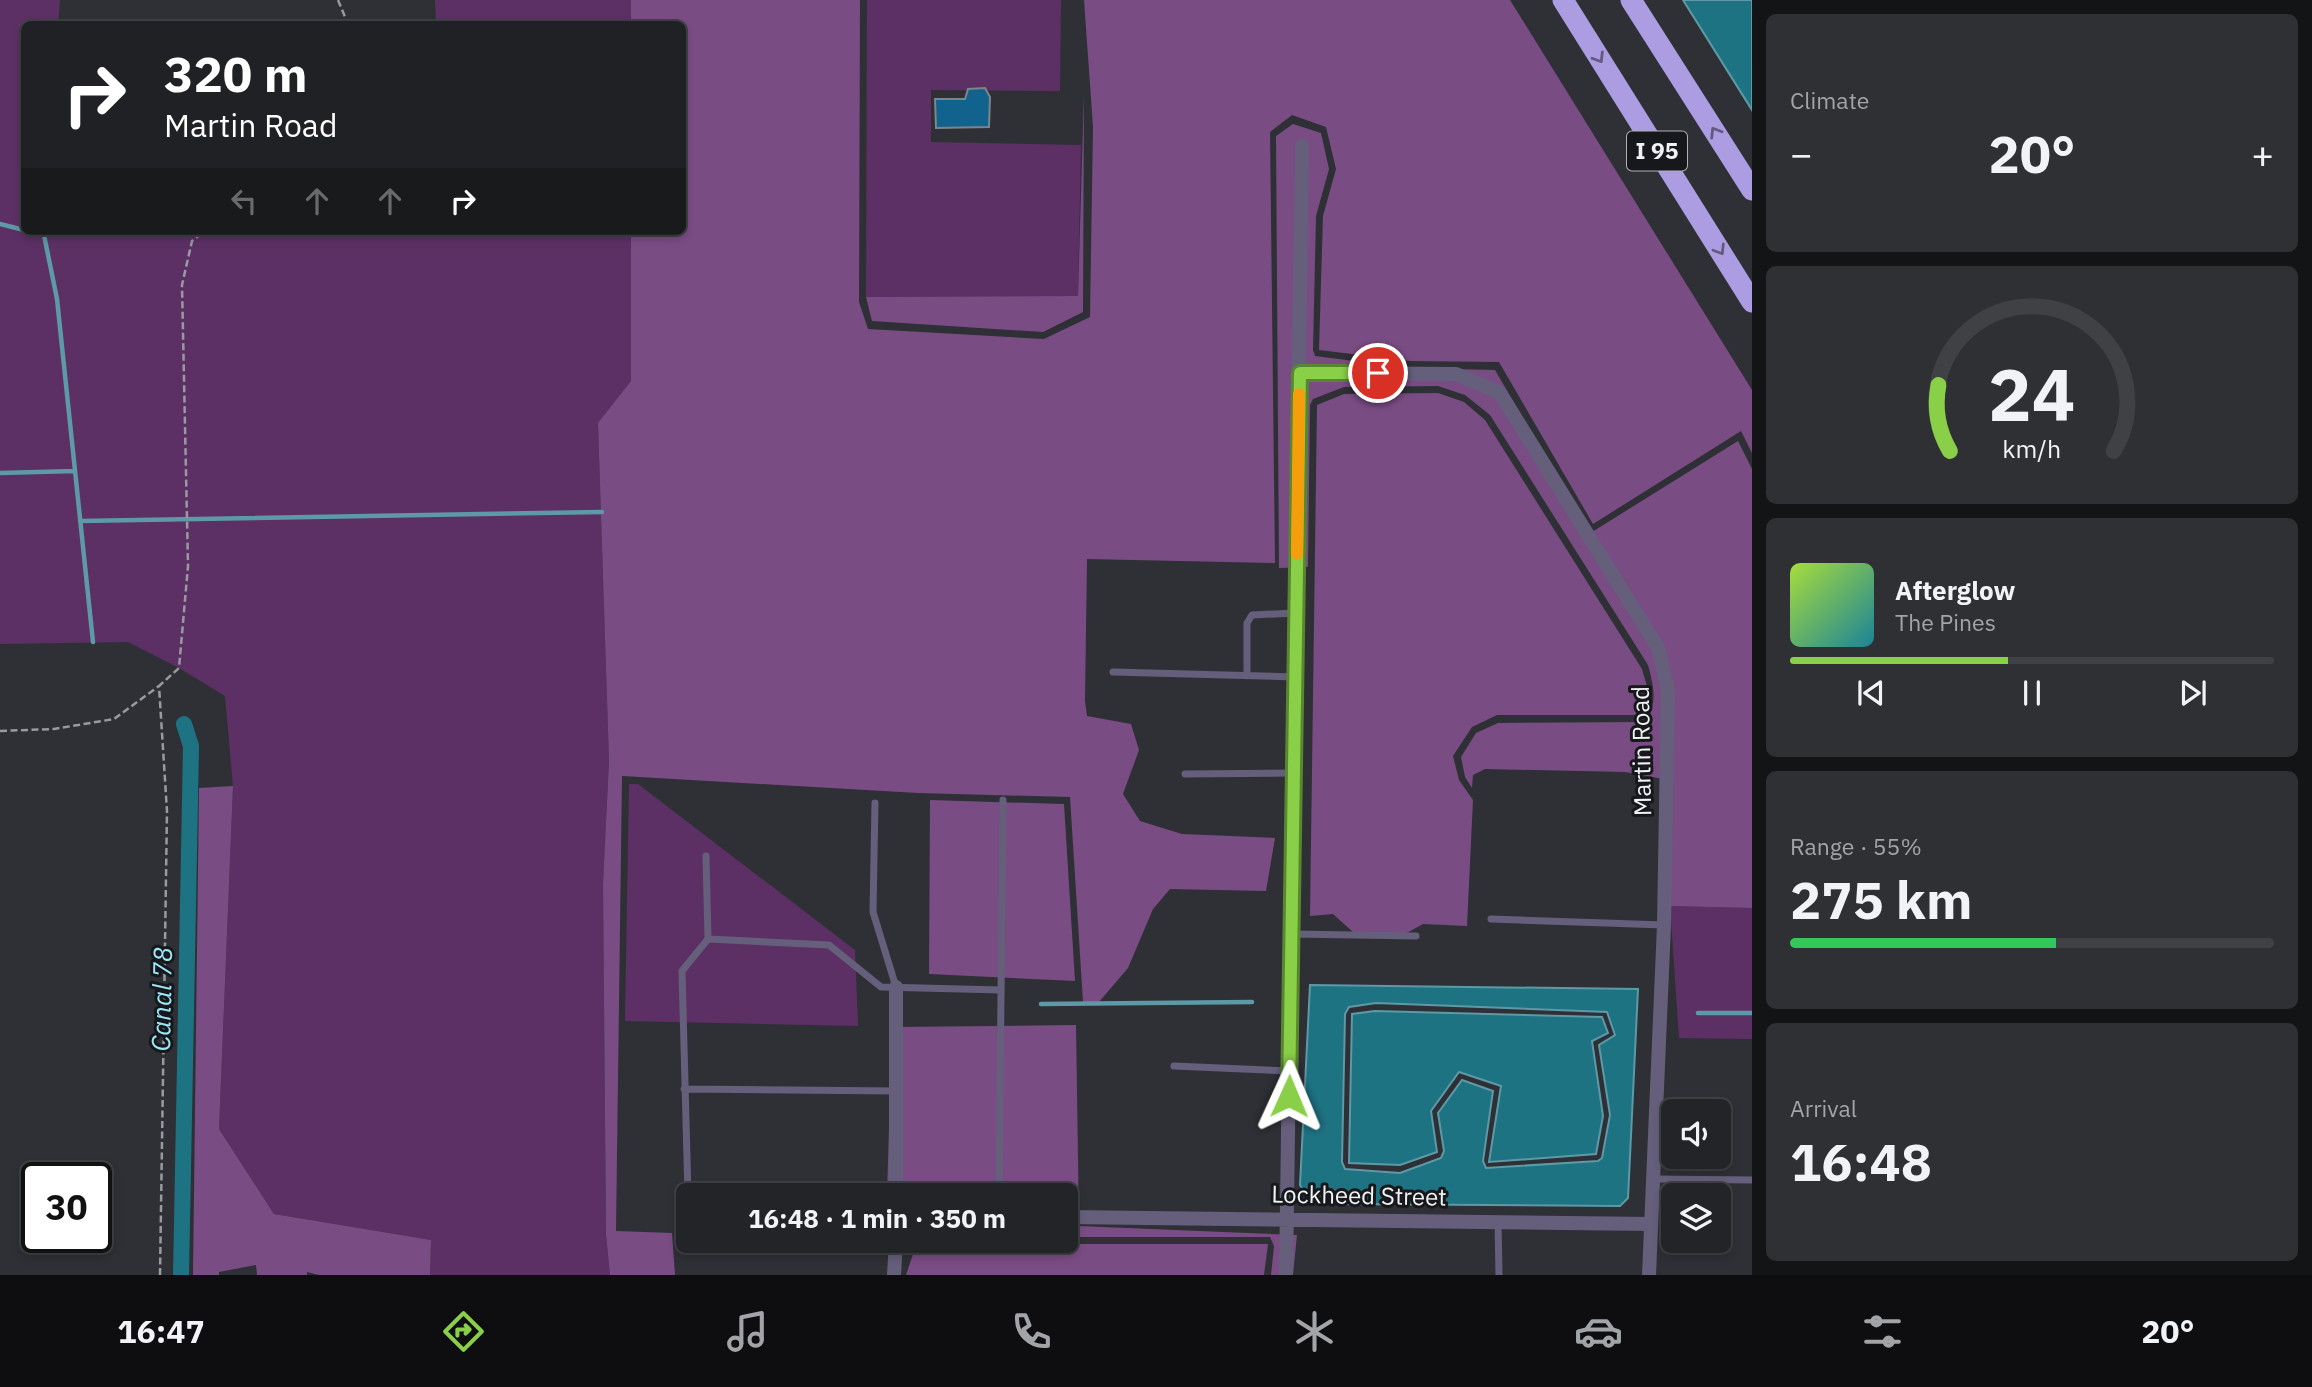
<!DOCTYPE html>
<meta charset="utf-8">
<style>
:root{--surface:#222428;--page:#2e3034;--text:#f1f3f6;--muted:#a2a4a8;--line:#3f4145;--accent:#89cf48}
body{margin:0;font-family:"IBM Plex Sans",sans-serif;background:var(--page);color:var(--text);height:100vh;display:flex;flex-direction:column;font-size:26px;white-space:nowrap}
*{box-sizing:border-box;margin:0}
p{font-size:23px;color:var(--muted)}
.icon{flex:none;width:38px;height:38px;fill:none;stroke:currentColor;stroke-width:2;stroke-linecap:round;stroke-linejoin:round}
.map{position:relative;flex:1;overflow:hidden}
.panel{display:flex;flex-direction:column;gap:14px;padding:14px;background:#131416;width:560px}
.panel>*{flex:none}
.guide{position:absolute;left:21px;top:21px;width:665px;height:214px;border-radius:10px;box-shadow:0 4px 10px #0003,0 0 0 2px var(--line);background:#202124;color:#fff;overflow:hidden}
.controls{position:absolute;left:1661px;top:1099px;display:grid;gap:14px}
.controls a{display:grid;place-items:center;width:70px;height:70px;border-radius:10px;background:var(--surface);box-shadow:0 4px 10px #0003,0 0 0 2px var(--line);font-size:35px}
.speed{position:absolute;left:21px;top:1162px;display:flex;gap:14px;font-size:35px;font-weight:700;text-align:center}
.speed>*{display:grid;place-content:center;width:91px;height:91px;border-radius:50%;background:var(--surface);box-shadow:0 4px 10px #0003,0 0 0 2px var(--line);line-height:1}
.speed .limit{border:4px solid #111;border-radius:10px;background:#fff;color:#111}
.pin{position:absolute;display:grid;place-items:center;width:60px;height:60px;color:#fff;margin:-30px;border:4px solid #fff;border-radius:50%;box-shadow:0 2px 7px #0007}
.me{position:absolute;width:77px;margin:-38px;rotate:1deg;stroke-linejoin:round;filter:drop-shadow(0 0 5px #0008)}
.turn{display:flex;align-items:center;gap:24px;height:147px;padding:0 28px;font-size:32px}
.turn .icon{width:91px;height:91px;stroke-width:2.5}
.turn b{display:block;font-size:49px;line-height:60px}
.lanes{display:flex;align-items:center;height:66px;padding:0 28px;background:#0003;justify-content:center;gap:35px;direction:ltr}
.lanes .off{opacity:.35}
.big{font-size:52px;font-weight:800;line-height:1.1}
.panel .tile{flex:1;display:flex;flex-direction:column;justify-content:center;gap:10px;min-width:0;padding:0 24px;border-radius:10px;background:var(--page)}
.panel .dial{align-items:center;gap:0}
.dial svg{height:182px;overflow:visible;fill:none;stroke:var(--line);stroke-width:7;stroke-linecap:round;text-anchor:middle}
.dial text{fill:var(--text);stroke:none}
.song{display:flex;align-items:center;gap:21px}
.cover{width:84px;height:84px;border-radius:10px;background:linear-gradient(135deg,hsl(80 70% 55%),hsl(190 70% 35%))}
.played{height:7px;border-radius:4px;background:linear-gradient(90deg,var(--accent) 45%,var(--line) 45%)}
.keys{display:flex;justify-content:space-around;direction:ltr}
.heat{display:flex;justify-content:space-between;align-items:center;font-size:38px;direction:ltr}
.charge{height:10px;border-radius:5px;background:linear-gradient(90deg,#34c759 55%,var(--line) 0)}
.trip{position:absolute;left:676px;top:1183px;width:402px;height:70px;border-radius:10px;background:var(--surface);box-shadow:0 4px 10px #0003,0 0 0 2px var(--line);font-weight:800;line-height:70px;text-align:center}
.menu{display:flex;height:112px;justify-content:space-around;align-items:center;background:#0e0e10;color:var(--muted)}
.menu .icon{width:49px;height:49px}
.menu .current{color:var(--accent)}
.menu b{font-size:32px;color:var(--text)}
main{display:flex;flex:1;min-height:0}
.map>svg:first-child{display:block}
</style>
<main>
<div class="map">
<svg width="1752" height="1275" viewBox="0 0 1752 1275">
<rect width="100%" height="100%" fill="#2e3036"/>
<path fill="#5c3065" d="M0,0H60L58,24H24V231H631V381L598,424L609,761L603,884L606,1235L610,1275H430L431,1240L274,1214L219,1129L233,786L225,696L179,668L128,642L0,644Z
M435,0H631V24H436Z
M867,0H1061L1060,91L931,90V142L1081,145L1078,296L866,297Z
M629,784H638L855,950L858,1026L625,1021Z
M1670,906L1752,908V1039L1679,1038Z"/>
<path fill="#7a4c84" d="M631,0H860L859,302L868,329L1044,339L1090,317L1093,127L1084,0H1510L1752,390V453L1741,431L1593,524L1499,362L1410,361L1319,350L1323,216L1336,169L1326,127L1292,115L1270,132L1275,563L1087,559L1085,701L1087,716L1131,724L1139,750L1123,794L1140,821L1182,834L1275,838L1266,891L1170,889L1153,909L1128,968L1099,1002H1083L1070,797L918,793L622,776L616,1231L672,1233L675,1275H610L606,1235L603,884L609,761L598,423L631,381V231H682V24H631Z
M1084,93L1083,312L1043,332L872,321L866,297L1078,296Z
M1293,124L1321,133L1329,169L1316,216L1313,350L1315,356L1409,368L1495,370L1587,528L1592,532L1738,441L1752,469V908L1670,906L1669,780L1625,772L1485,769L1473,775L1472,788L1465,777L1461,757L1476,733L1498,723L1644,722C1659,707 1653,683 1648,665L1490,415L1465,395L1438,386L1344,387L1313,399L1310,405L1308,567L1279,568L1276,136Z
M1438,393L1464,402L1485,420L1642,669L1648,690L1642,715H1497L1472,727L1453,756L1459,780L1473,800L1467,926L1423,924L1396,939L1353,932L1333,914L1310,916L1317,405L1344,394Z
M233,786L219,1129L274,1214L431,1240L430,1275H319L307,1272V1275H257L256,1265L219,1272V1275H193L199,788Z
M930,800L1064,804L1075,981L929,974Z
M1076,1025L1079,1226L1297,1235L1293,1275H1271L1274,1246L1270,1237H1066V1195H887L892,1027Z
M947,1241L1023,1244H1268L1264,1275H906L915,1248Z"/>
<path fill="#1e7383" stroke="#5d99a6" stroke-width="2" fill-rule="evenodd" d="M1683,0H1752V110Z
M1310,985L1638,989L1628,1198L1620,1206L1333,1204L1308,1198L1300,1185ZM1376,1003L1607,1012L1615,1035L1599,1045L1610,1115L1602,1158L1598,1161L1486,1168L1483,1161L1493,1091L1462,1080L1438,1113L1444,1151L1441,1158L1400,1173L1345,1169L1342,1162L1345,1014L1349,1007Z
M1375,1011L1602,1017L1608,1033L1592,1041L1603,1116L1596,1154L1489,1162L1501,1086L1459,1072L1431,1111L1437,1152L1400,1165L1349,1163L1352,1014Z"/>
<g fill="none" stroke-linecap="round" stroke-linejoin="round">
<path stroke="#5d99a6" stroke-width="4.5" d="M0,224L24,230
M28,231L44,235L57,299L93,642
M0,473L75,471
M80,521L602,512
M1041,1004L1252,1002
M1698,1013H1752"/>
<path stroke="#1e7383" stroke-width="16" d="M181,1275L191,746L184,724"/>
</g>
<path fill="#12628e" stroke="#7e858a" stroke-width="2" d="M985,88L990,97L989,127L936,128L935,99H965L968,89Z"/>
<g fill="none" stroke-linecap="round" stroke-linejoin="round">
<path stroke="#989a9f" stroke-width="2.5" stroke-dasharray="7 3.5" stroke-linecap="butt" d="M338,0L348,24
M0,731L54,729L114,719L159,686
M160,1275L167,811L159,686L179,668L188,566L182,285L192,241L205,231"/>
<path stroke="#655f7c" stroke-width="7" d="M1113,672L1295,677
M1247,676V623L1252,615L1295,613
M1185,774L1293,773
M875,803L873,912L896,987
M706,856L708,939L829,945L881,987L1001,990
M1491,919L1664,925
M1292,934L1416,936
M1174,1066L1289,1071
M684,1089L896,1091
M1654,1179L1752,1180
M688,1195L682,971L708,939
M999,1195L1003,800
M1498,1221L1499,1275"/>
<path stroke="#655f7c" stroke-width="14" d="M1300,373L1456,374L1500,393L1658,648L1668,690L1664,925L1649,1275
M896,987V1195
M1066,1217L1651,1224
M894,1275L896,1241
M1286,1275L1302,146"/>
<path stroke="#ac9de3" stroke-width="21" d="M1563,0L1752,302
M1631,0L1752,190"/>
</g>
<defs><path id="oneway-chevron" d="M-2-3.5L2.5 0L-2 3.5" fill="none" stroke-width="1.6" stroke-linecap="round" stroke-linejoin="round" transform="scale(1.75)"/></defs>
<g stroke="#625a7f">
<use href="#oneway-chevron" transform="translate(1599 58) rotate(58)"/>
<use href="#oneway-chevron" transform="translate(1715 132) rotate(-122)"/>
<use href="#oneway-chevron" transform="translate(1720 250) rotate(58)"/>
</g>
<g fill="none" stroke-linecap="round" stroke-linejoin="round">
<g stroke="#59872f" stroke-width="18">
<path id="route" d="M1289,1096L1300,373H1378"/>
</g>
<use href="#route" stroke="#89cf48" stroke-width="12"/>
<path stroke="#f59e0b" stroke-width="12" d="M1297,554L1299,394"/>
</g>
<g text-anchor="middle" stroke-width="6" stroke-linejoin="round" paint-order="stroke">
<rect fill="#17181b" stroke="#afb1b4" stroke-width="2" x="1627" y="131.5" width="60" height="39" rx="5"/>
<g font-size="23" font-weight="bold" fill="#f0f2f6">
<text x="1657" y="159">I 95</text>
</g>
<g font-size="24" fill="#f0f2f6" stroke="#17181b">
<text transform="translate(1642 751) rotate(-91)" y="8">Martin Road</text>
<text transform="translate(1359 1196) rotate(1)" y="8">Lockheed Street</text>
</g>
<g font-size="26" font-style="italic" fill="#9be8f9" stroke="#17181b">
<text transform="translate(162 999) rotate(-89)" y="9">Canal 78</text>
</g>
</g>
</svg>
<div class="controls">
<a><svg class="icon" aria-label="sound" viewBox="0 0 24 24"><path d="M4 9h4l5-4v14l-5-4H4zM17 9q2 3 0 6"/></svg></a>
<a><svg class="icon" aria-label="layers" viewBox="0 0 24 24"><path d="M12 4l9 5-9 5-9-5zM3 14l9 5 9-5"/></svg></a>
</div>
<div class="speed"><div class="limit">30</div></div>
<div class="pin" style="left:1378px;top:373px;background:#d93025"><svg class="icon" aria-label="arrive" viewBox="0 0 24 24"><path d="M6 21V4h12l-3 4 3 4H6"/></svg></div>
<svg class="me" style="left:1289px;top:1096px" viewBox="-20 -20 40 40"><path d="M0-17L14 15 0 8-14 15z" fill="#89cf48" stroke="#fff" stroke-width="4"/></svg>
<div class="trip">16:48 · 1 min · 350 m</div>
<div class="guide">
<div class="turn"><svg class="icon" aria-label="right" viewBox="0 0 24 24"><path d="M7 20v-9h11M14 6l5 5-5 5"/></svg><div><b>320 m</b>Martin Road</div></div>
<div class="lanes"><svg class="icon off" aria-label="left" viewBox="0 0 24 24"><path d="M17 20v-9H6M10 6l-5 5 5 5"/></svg><svg class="icon off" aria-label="ahead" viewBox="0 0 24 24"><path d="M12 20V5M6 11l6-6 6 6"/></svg><svg class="icon off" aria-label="ahead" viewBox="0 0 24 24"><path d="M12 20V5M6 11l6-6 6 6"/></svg><svg class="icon" aria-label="right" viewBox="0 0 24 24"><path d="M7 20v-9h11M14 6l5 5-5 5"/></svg></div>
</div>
</div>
<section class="panel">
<div class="tile"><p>Climate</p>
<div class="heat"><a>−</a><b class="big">20°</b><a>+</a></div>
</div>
<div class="tile dial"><svg viewBox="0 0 100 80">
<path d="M14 69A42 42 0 1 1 86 69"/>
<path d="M14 69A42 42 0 0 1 9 40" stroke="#89cf48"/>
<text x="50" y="56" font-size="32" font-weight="700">24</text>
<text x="50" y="72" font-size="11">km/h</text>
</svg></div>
<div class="tile">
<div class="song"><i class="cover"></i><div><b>Afterglow</b><p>The Pines</p></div></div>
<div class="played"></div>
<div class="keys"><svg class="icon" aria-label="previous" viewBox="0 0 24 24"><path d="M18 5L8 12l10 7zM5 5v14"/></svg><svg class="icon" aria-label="pause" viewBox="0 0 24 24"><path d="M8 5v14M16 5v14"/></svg><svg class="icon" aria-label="next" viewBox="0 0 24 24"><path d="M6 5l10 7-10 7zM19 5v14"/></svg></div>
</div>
<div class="tile"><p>Range · 55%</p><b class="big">275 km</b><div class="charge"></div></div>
<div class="tile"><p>Arrival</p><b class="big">16:48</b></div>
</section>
</main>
<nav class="menu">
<b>16:47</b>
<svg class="icon current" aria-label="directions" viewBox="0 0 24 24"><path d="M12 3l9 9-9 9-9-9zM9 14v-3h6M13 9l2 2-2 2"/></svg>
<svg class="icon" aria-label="music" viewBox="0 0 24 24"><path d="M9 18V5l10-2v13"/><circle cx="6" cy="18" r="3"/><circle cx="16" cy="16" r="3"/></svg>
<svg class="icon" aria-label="phone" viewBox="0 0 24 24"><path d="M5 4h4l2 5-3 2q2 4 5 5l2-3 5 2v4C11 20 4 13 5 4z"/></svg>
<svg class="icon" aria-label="climate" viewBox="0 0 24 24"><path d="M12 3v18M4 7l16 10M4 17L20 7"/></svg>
<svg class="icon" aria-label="car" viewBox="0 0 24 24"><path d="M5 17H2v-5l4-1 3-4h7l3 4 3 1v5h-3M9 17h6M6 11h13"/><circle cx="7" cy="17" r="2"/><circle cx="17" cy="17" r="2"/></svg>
<svg class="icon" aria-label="filters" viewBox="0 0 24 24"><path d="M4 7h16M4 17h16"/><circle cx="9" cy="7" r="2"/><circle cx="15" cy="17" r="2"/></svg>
<b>20°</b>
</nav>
